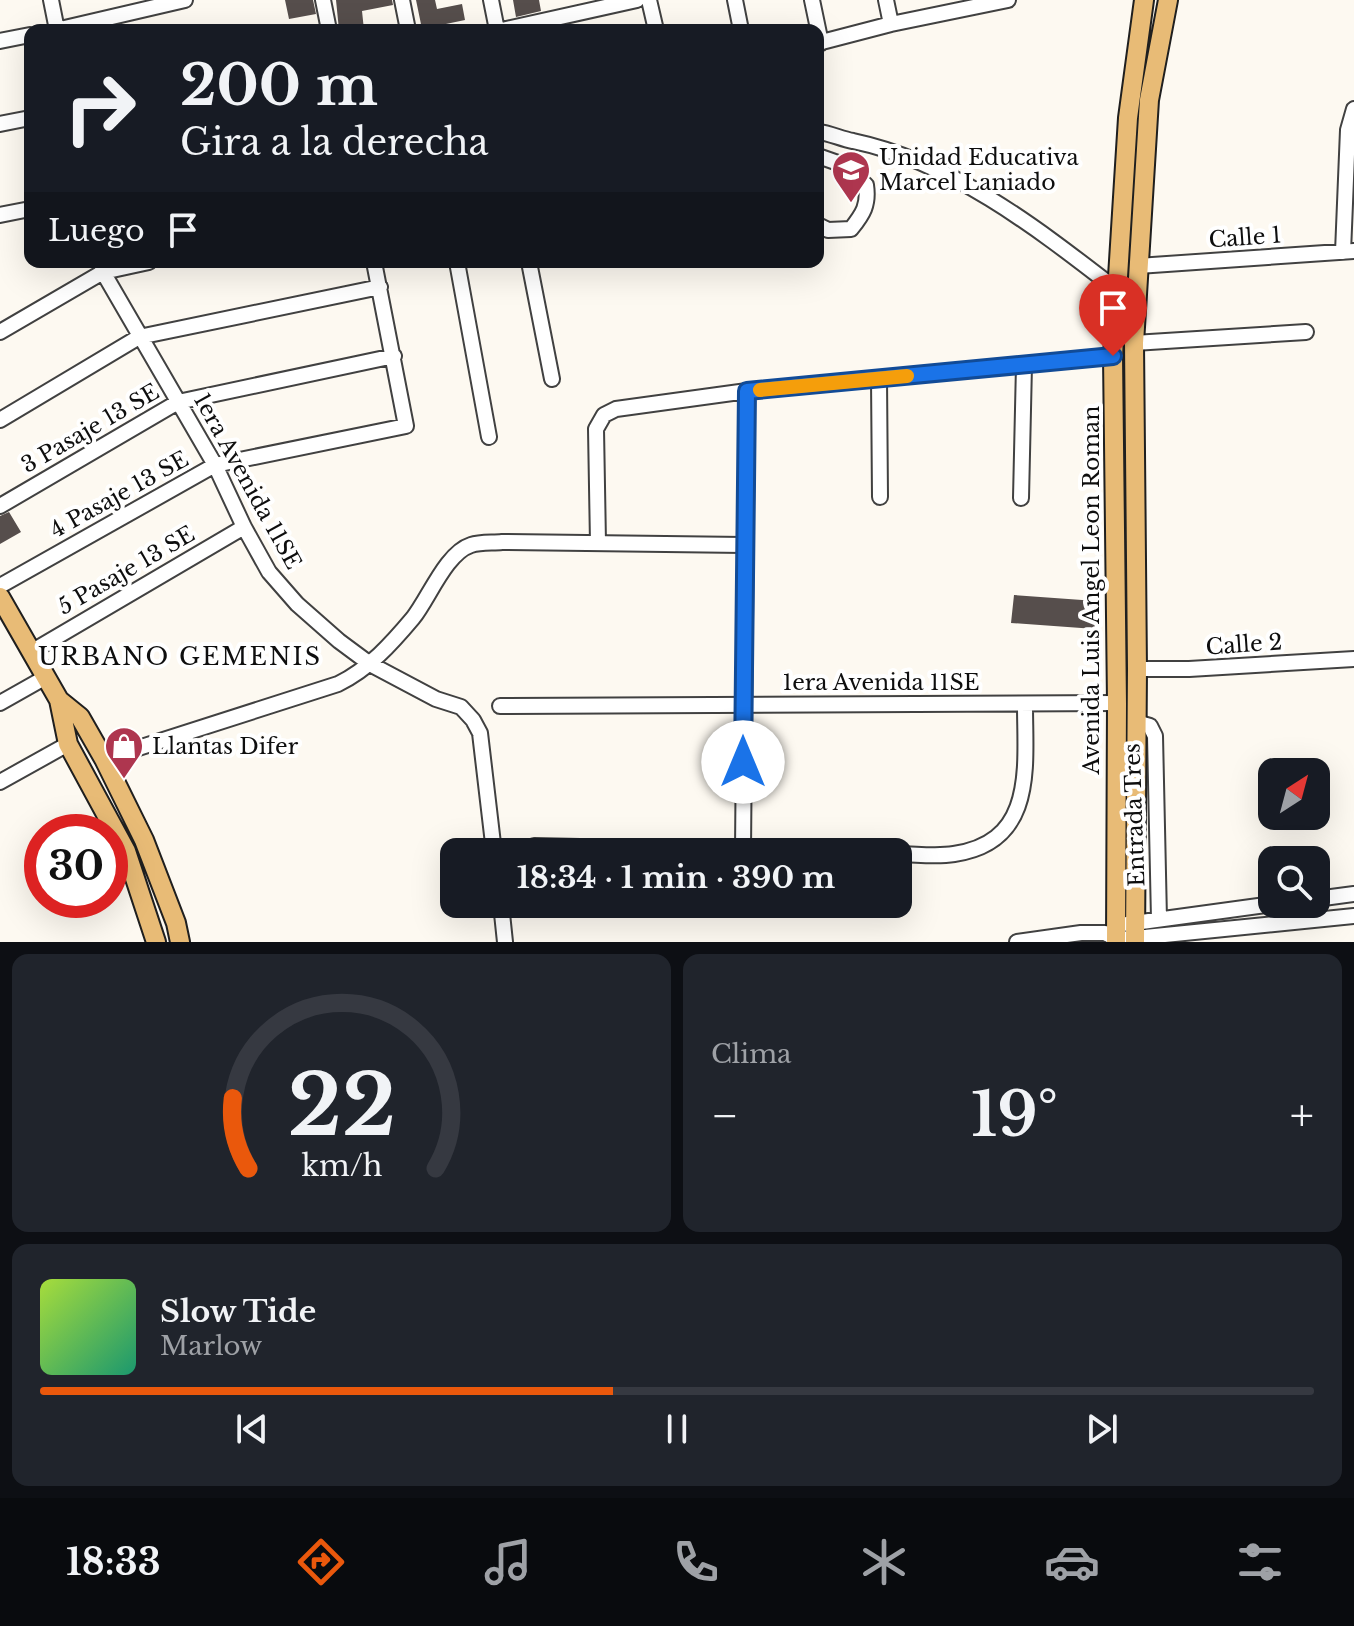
<!DOCTYPE html>
<html lang="es">
<meta charset="utf-8">
<style>
:root{--surface:#171b24;--page:#20242c;--text:#f1f3f6;--muted:#9ea1a6;--line:#363941;--accent:#ea580c}
body{margin:0;font-family:"Libre Baskerville",serif;background:var(--page);color:var(--text);height:100vh;display:flex;flex-direction:column;font-size:30px;white-space:nowrap}
*{box-sizing:border-box;margin:0}
p{font-size:26px;color:var(--muted)}
.icon{flex:none;width:44px;height:44px;fill:none;stroke:currentColor;stroke-width:2;stroke-linecap:round;stroke-linejoin:round}
.map{position:relative;height:942px;overflow:hidden}
.side{display:flex;flex-direction:column;gap:12px;padding:12px;background:#0d0f14;flex:1}
.side>*{flex:none}
.banner{position:absolute;left:24px;top:24px;width:800px;height:244px;border-radius:16px;box-shadow:0 8px 32px #0002;background:#171b24;color:var(--text);overflow:hidden}
.needle{width:52px;rotate:36deg}
.controls{position:absolute;left:1258px;top:758px;display:grid;gap:16px}
.controls a{display:grid;place-items:center;width:72px;height:72px;border-radius:16px;background:var(--surface);box-shadow:0 8px 32px #0002;font-size:40px}
.speed{position:absolute;left:24px;top:814px;display:flex;gap:16px;font-size:40px;font-weight:700;text-align:center}
.speed>*{display:grid;place-content:center;width:104px;height:104px;border-radius:50%;background:var(--surface);box-shadow:0 8px 32px #0002;line-height:1}
.speed .limit{border:12px solid #d22;background:#fff;color:#111}
.pin{position:absolute;display:grid;place-items:center;width:68px;height:68px;color:#fff;margin:-82px -34px;border-radius:50% 50% 50% 0;rotate:-45deg;box-shadow:0 0 8px #0007}
.pin .icon{rotate:45deg}
.me{position:absolute;width:88px;margin:-44px;rotate:0deg;stroke-linejoin:round;filter:drop-shadow(0 0 6px #0008)}
.turn{display:flex;align-items:center;gap:28px;height:168px;padding:0 24px;font-size:36px}
.turn .icon{width:104px;height:104px;stroke-width:2.5}
.turn b{display:block;font-size:56px;line-height:68px}
.then{display:flex;align-items:center;height:76px;padding:0 24px;background:#0003;gap:16px;font-size:30px}
.big{font-size:60px;font-weight:700;line-height:1.1}
.side .tile{flex:1;display:flex;flex-direction:column;justify-content:center;gap:12px;min-width:0;padding:0 28px;border-radius:16px;background:var(--page)}
.side .dial{align-items:center;gap:0}
.dial svg{height:208px;overflow:visible;fill:none;stroke:var(--line);stroke-width:7;stroke-linecap:round;text-anchor:middle}
.dial text{fill:var(--text);stroke:none}
.song{display:flex;align-items:center;gap:24px}
.cover{width:96px;height:96px;border-radius:12px;background:linear-gradient(135deg,hsl(80 70% 55%),hsl(160 70% 35%))}
.played{height:8px;border-radius:4px;background:linear-gradient(90deg,var(--accent) 45%,var(--line) 45%)}
.keys{display:flex;justify-content:space-around;direction:ltr}
.heat{display:flex;justify-content:space-between;align-items:center;font-size:44px;direction:ltr}
.side .tiles{flex:1;display:grid;gap:12px;grid-template-columns:1fr 1fr}
.tile:last-child{grid-column:span 2}
.trip{position:absolute;left:440px;top:838px;width:472px;height:80px;border-radius:16px;background:var(--surface);box-shadow:0 8px 32px #0002;font-weight:700;line-height:80px;text-align:center}
.tab-bar{display:flex;height:128px;justify-content:space-around;align-items:center;background:#090b0e;color:var(--muted)}
.tab-bar .icon{width:56px;height:56px}
.tab-bar .active{color:var(--accent)}
.tab-bar b{font-size:36px;color:var(--text)}
.map>svg:first-child{display:block}
</style>
<div class="map">
<svg width="1354" height="942" viewBox="0 0 1354 942">
<rect width="100%" height="100%" fill="#fdf9f1"/>
<path fill="#564e4c" d="M285,0H313L316,14L289,19Z
M336,0H392L393,5L362,11L364,30H339Z
M416,0H435L437,9L462,4L465,20L422,29Z
M513,0H539L541,11L516,17Z
M9,512L21,532L0,544V516Z
M1014,595L1096,601L1095,629L1011,623Z"/>
<g fill="none" stroke-linecap="round" stroke-linejoin="round">
<g stroke="#414141" stroke-width="18">
<path id="minor" d="M51,0L57,30
M323,0L329,30
M402,0L408,30
M491,0L497,30
M649,0L656,30
M735,0L741,30
M812,0L821,43
M886,0L891,24
M56,30L185,0
M502,30L637,0
M0,41L30,35
M818,43L891,24L1008,0
M0,124L30,118
M818,132C830,133 841,139 853,141C953,162 1038,229 1117,290
M818,156L838,163L866,185C869,205 863,214 851,229L828,230L818,225
M0,215L30,209
M1343,252L1348,130L1354,109
M101,262L103,272L215,465L244,527L269,572L297,604L339,641L370,664L436,699L461,707L473,720L480,733L494,852
M457,262L489,437
M529,262L552,379
M1138,266L1354,251
M0,332L103,272L149,262
M1134,343L1306,332
M879,379L880,497
M0,420L139,337L380,287
M1021,498L1024,365
M0,506L178,402L394,356
M598,543L596,429L604,415L616,409L747,391L1113,356
M0,586L215,465L406,426L374,262
M31,652L244,527
M1137,669H1189L1354,659
M0,703L46,677
M500,706L1117,703
M1136,722L1150,726L1155,736L1159,919
M104,759L338,684C369,669 392,643 413,618C429,598 446,553 471,545C480,542 492,543 502,542L744,545
M0,782L68,744
M534,846L815,852
M743,851L747,391
M898,854C916,854 936,857 954,854C1036,842 1025,767 1025,705
M1316,899L1354,894
M501,904L505,942
M1127,924L1273,904
M1017,942L1081,933H1105L1116,939L1135,938L1354,916"/>
</g>
<g stroke="#1f1f1f" stroke-width="22">
<path id="major" d="M0,597L59,700L68,744L126,851L156,942
M59,700L80,717L104,759L144,840L176,923L180,942
M1116,942L1117,703L1113,356L1128,118L1144,0
M1135,942L1137,669L1134,343L1149,100L1168,0"/>
</g>
<use href="#minor" stroke="#fff" stroke-width="14"/>
<use href="#major" stroke="#e8bb76" stroke-width="18"/>
</g>
<g fill="none" stroke-linecap="round" stroke-linejoin="round">
<g stroke="#114b97" stroke-width="20">
<path id="route" d="M743,762L747,391L1113,356"/>
</g>
<use href="#route" stroke="#1a73e8" stroke-width="14"/>
<path stroke="#f59e0b" stroke-width="14" d="M760,390L907,376"/>
</g>
<defs>
<g id="school-pin" transform="scale(2)"><path d="M0 17L-7.5 6A9.5 9.5 0 1 1 7.5 6Z" fill="#ae364f" stroke="#fff"/><path d="M0-5L7-2L0 1L-7-2ZM-4 1L0 2.5L4 1V4Q0 6-4 4Z" fill="#fff"/></g>
<g id="shop-pin" transform="scale(2)"><path d="M0 17L-7.5 6A9.5 9.5 0 1 1 7.5 6Z" fill="#ae364f" stroke="#fff"/><path d="M-5-2.5h2.3a2.7 3.5 0 0 1 5.4 0H5L5.5 6h-11ZM-1.5-2.5h3a1.5 2.3 0 0 0-3 0Z" fill="#fff"/></g>
</defs>
<g fill-rule="evenodd">
<use href="#school-pin" x="851" y="170"/>
<use href="#shop-pin" x="124" y="746"/>
</g>
<g text-anchor="middle" stroke-width="8" stroke-linejoin="round" paint-order="stroke">
<g font-size="22" fill="#0e0e0e" stroke="#fff" text-anchor="start">
<text x="879" y="165">Unidad Educativa<tspan x="879" dy="25">Marcel Laniado</tspan></text>
<text x="152" y="754">Llantas Difer</text>
</g>
<g font-size="22" fill="#0e0e0e" stroke="#fff">
<text transform="translate(1245 237) rotate(-4)" y="8">Calle 1</text>
<text transform="translate(90 428) rotate(-30)" y="8">3 Pasaje 13 SE</text>
<text transform="translate(248 481) rotate(61)" y="8">1era Avenida 11SE</text>
<text transform="translate(119 494) rotate(-29)" y="8">4 Pasaje 13 SE</text>
<text transform="translate(126 570) rotate(-30)" y="8">5 Pasaje 13 SE</text>
<text transform="translate(1091 590) rotate(-90)" y="8">Avenida Luis Angel Leon Roman</text>
<text transform="translate(1244 644) rotate(-4)" y="8">Calle 2</text>
<text x="881" y="690">1era Avenida 11SE</text>
<text transform="translate(1134 815) rotate(-92)" y="8">Entrada Tres</text>
</g>
<g font-size="24" letter-spacing="2" fill="#0e0e0e" stroke="#fff">
<text x="180" y="665">URBANO GEMENIS</text>
</g>
</g>
</svg>
<div class="controls">
<a><svg class="needle" viewBox="-14 -14 28 28"><path d="M0-13l5 13h-10z" fill="#e53935"/><path d="M0 13l5-13h-10z" fill="#9ea1a6"/></svg></a>
<a><svg class="icon" aria-label="search" viewBox="0 0 24 24"><circle cx="10" cy="10" r="6"/><path d="M15 15l6 6"/></svg></a>
</div>
<div class="speed"><div class="limit">30</div></div>
<div class="pin" style="left:1113px;top:356px;background:#d93025"><svg class="icon" aria-label="arrive" viewBox="0 0 24 24"><path d="M6 21V4h12l-3 4 3 4H6"/></svg></div>
<svg class="me" style="left:743px;top:762px" viewBox="-20 -20 40 40"><circle r="19" fill="#fff"/><path d="M0-13L10 11 0 6-10 11z" fill="#1a73e8"/></svg>
<div class="trip">18:34 · 1 min · 390 m</div>
<div class="banner">
<div class="turn"><svg class="icon" aria-label="right" viewBox="0 0 24 24"><path d="M7 20v-9h11M14 6l5 5-5 5"/></svg><div><b>200 m</b>Gira a la derecha</div></div>
<div class="then">Luego<svg class="icon" aria-label="arrive" viewBox="0 0 24 24"><path d="M6 21V4h12l-3 4 3 4H6"/></svg></div>
</div>
</div>
<section class="side">
<div class="tiles">
<div class="tile dial"><svg viewBox="0 0 100 80">
<path d="M14 69A42 42 0 1 1 86 69"/>
<path d="M14 69A42 42 0 0 1 8 42" stroke="#ea580c"/>
<text x="50" y="56" font-size="32" font-weight="700">22</text>
<text x="50" y="72" font-size="11">km/h</text>
</svg></div>
<div class="tile"><p>Clima</p>
<div class="heat"><a>−</a><b class="big">19°</b><a>+</a></div>
</div>
<div class="tile">
<div class="song"><i class="cover"></i><div><b>Slow Tide</b><p>Marlow</p></div></div>
<div class="played"></div>
<div class="keys"><svg class="icon" aria-label="previous" viewBox="0 0 24 24"><path d="M18 5L8 12l10 7zM5 5v14"/></svg><svg class="icon" aria-label="pause" viewBox="0 0 24 24"><path d="M8 5v14M16 5v14"/></svg><svg class="icon" aria-label="next" viewBox="0 0 24 24"><path d="M6 5l10 7-10 7zM19 5v14"/></svg></div>
</div>
</div>
</section>
<nav class="tab-bar">
<b>18:33</b>
<svg class="icon active" aria-label="directions" viewBox="0 0 24 24"><path d="M12 3l9 9-9 9-9-9zM9 14v-3h6M13 9l2 2-2 2"/></svg>
<svg class="icon" aria-label="music" viewBox="0 0 24 24"><path d="M9 18V5l10-2v13"/><circle cx="6" cy="18" r="3"/><circle cx="16" cy="16" r="3"/></svg>
<svg class="icon" aria-label="phone" viewBox="0 0 24 24"><path d="M5 4h4l2 5-3 2q2 4 5 5l2-3 5 2v4C11 20 4 13 5 4z"/></svg>
<svg class="icon" aria-label="climate" viewBox="0 0 24 24"><path d="M12 3v18M4 7l16 10M4 17L20 7"/></svg>
<svg class="icon" aria-label="car" viewBox="0 0 24 24"><path d="M5 17H2v-5l4-1 3-4h7l3 4 3 1v5h-3M9 17h6M6 11h13"/><circle cx="7" cy="17" r="2"/><circle cx="17" cy="17" r="2"/></svg>
<svg class="icon" aria-label="filters" viewBox="0 0 24 24"><path d="M4 7h16M4 17h16"/><circle cx="9" cy="7" r="2"/><circle cx="15" cy="17" r="2"/></svg>
</nav>
